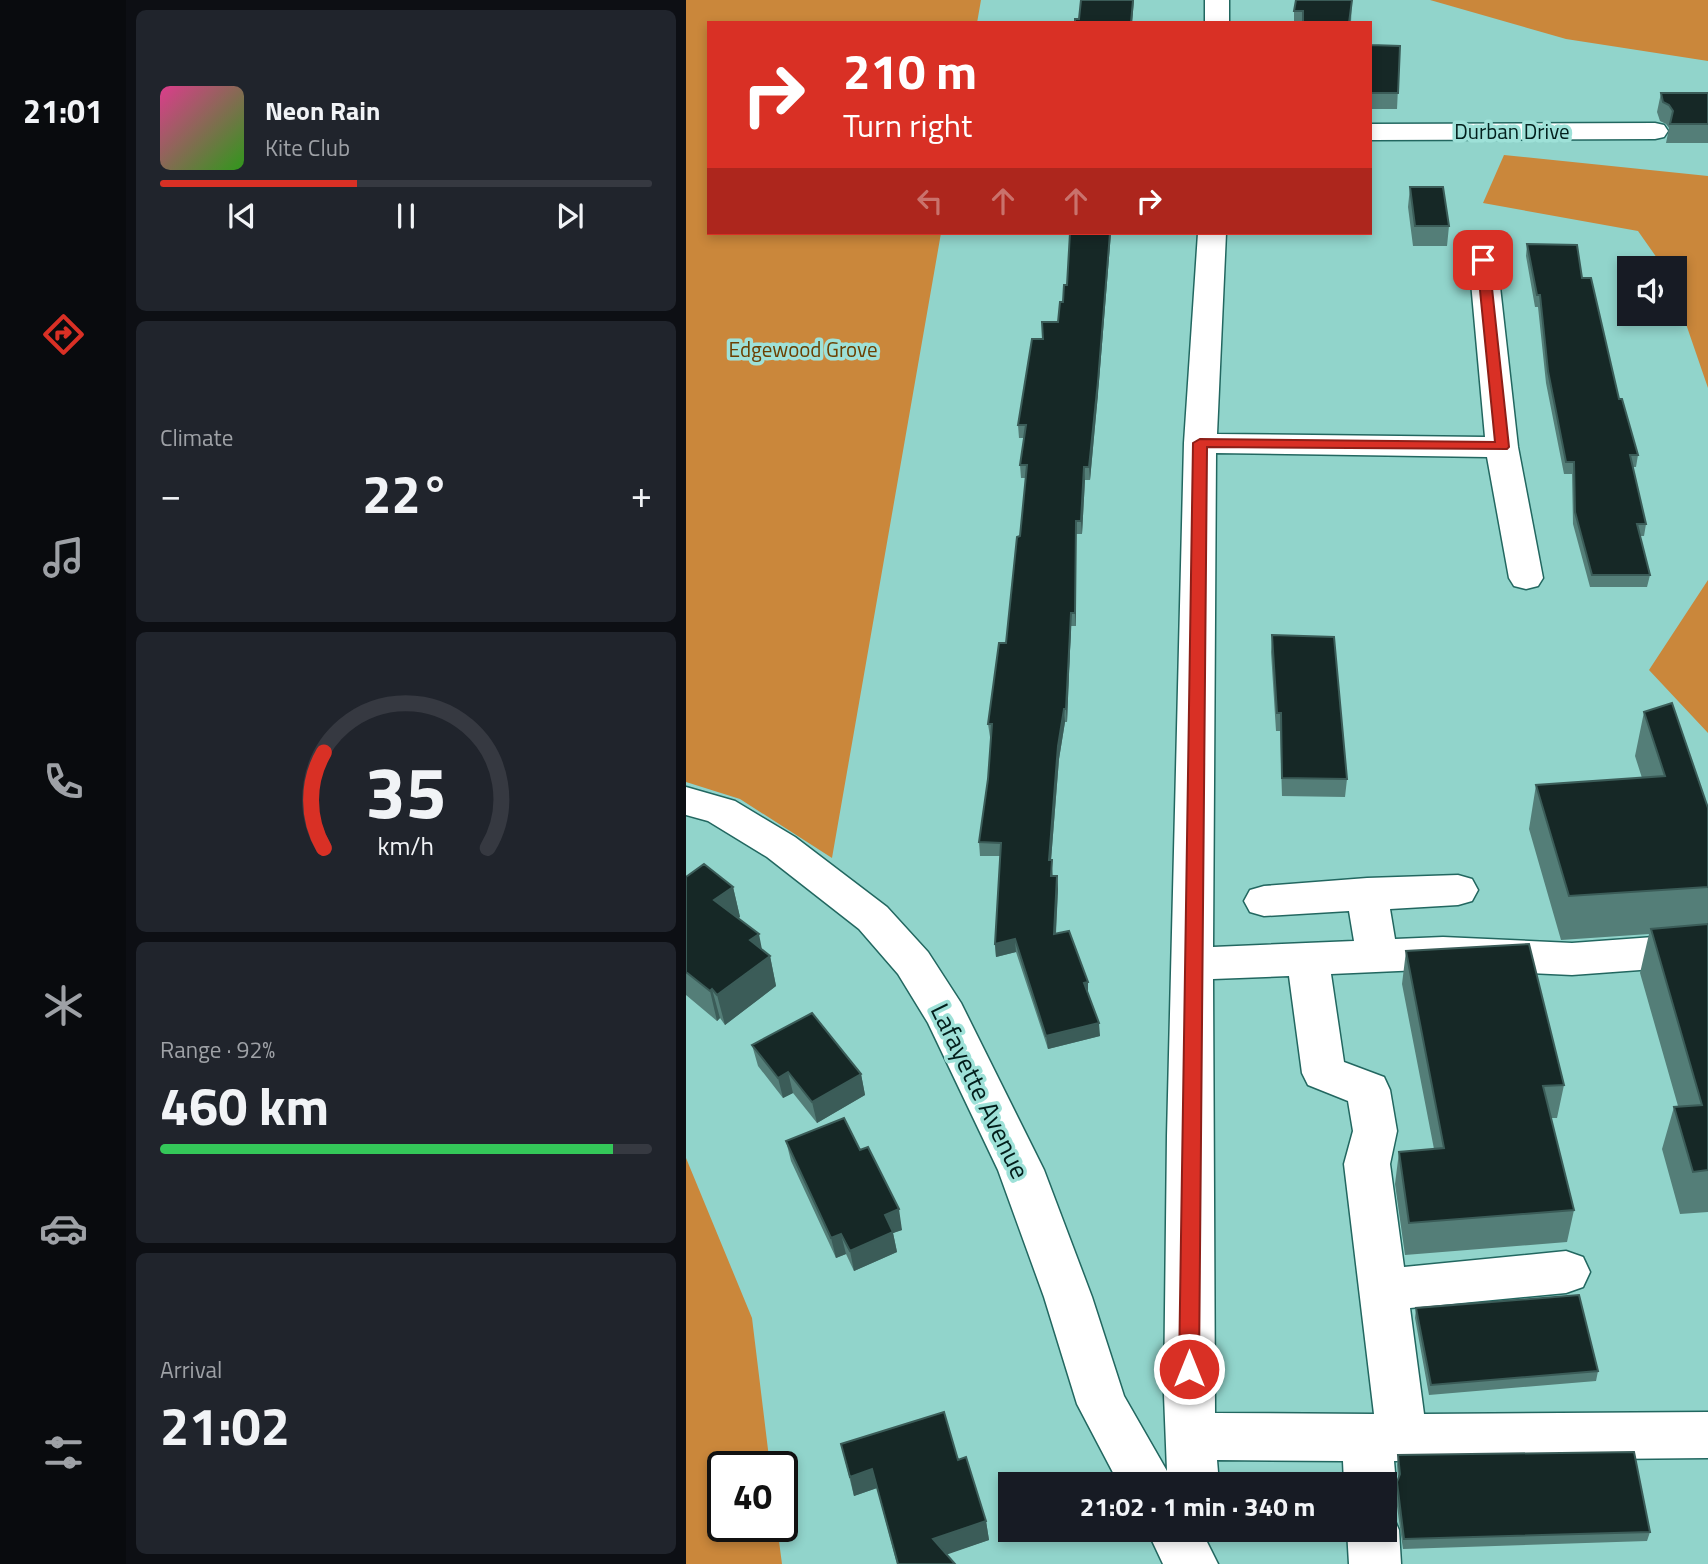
<!DOCTYPE html>
<meta charset="utf-8">
<style>
:root{--surface:#171b24;--page:#20242c;--text:#f1f3f6;--muted:#9ea1a6;--line:#363941;--accent:#d93025}
body{margin:0;font-family:"Titillium Web",sans-serif;background:var(--page);color:var(--text);height:100vh;display:flex;flex-direction:column;font-size:26px;white-space:nowrap}
*{box-sizing:border-box;margin:0}
p{font-size:23px;color:var(--muted)}
.icon{flex:none;width:38px;height:38px;fill:none;stroke:currentColor;stroke-width:2;stroke-linecap:round;stroke-linejoin:round}
.map{position:relative;flex:1;overflow:hidden}
.details{display:flex;flex-direction:column;gap:10px;padding:10px;background:#0d0f14;width:560px}
.details>*{flex:none}
.hud{position:absolute;left:21px;top:21px;width:665px;height:214px;border-radius:0px;box-shadow:0 4px 10px #0003;background:#d93025;color:#fff;overflow:hidden}
.controls{position:absolute;left:931px;top:256px;display:grid;gap:14px}
.controls a{display:grid;place-items:center;width:70px;height:70px;border-radius:0px;background:var(--surface);box-shadow:0 4px 10px #0003;font-size:35px}
.speed{position:absolute;left:21px;top:1451px;display:flex;gap:14px;font-size:35px;font-weight:700;text-align:center}
.speed>*{display:grid;place-content:center;width:91px;height:91px;border-radius:50%;background:var(--surface);box-shadow:0 4px 10px #0003;line-height:1}
.speed .limit{border:4px solid #111;border-radius:10px;background:#fff;color:#111}
.pin{position:absolute;display:grid;place-items:center;width:60px;height:60px;color:#fff;margin:-30px;border-radius:14px;box-shadow:0 4px 10px #0006}
.me{position:absolute;width:77px;margin:-38px;rotate:0deg;stroke-linejoin:round;filter:drop-shadow(0 0 5px #0008)}
.turn{display:flex;align-items:center;gap:24px;height:147px;padding:0 21px;font-size:32px}
.turn .icon{width:91px;height:91px;stroke-width:2.5}
.turn b{display:block;font-size:49px;line-height:60px}
.lanes{display:flex;align-items:center;height:66px;padding:0 21px;background:#0003;justify-content:center;gap:35px;direction:ltr}
.lanes .off{opacity:.35}
.big{font-size:52px;font-weight:700;line-height:1.1}
.details .tile{flex:1;display:flex;flex-direction:column;justify-content:center;gap:10px;min-width:0;padding:0 24px;border-radius:10px;background:var(--page)}
.details .dial{align-items:center;gap:0}
.dial svg{height:182px;overflow:visible;fill:none;stroke:var(--line);stroke-width:7;stroke-linecap:round;text-anchor:middle}
.dial text{fill:var(--text);stroke:none}
.song{display:flex;align-items:center;gap:21px}
.cover{width:84px;height:84px;border-radius:10px;background:linear-gradient(135deg,hsl(330 70% 55%),hsl(110 70% 35%))}
.played{height:7px;border-radius:4px;background:linear-gradient(90deg,var(--accent) 40%,var(--line) 40%)}
.keys{display:flex;justify-content:space-around;direction:ltr}
.heat{display:flex;justify-content:space-between;align-items:center;font-size:38px;direction:ltr}
.charge{height:10px;border-radius:5px;background:linear-gradient(90deg,#34c759 92%,var(--line) 0)}
.trip{position:absolute;left:312px;top:1472px;width:399px;height:70px;border-radius:0px;background:var(--surface);box-shadow:0 4px 10px #0003;font-weight:700;line-height:70px;text-align:center}
main{display:flex;flex:1;min-height:0}
.menu{display:flex;flex-direction:column;width:126px;justify-content:space-around;align-items:center;background:#090b0e;color:var(--muted)}
.menu .icon{width:49px;height:49px}
.menu .on{color:var(--accent)}
.menu b{font-size:32px;color:var(--text)}
.map>svg:first-child{display:block}
</style>
<main>
<nav class="menu">
<b>21:01</b>
<svg class="icon on" aria-label="directions" viewBox="0 0 24 24"><path d="M12 3l9 9-9 9-9-9zM9 14v-3h6M13 9l2 2-2 2"/></svg>
<svg class="icon" aria-label="music" viewBox="0 0 24 24"><path d="M9 18V5l10-2v13"/><circle cx="6" cy="18" r="3"/><circle cx="16" cy="16" r="3"/></svg>
<svg class="icon" aria-label="phone" viewBox="0 0 24 24"><path d="M5 4h4l2 5-3 2q2 4 5 5l2-3 5 2v4C11 20 4 13 5 4z"/></svg>
<svg class="icon" aria-label="climate" viewBox="0 0 24 24"><path d="M12 3v18M4 7l16 10M4 17L20 7"/></svg>
<svg class="icon" aria-label="car" viewBox="0 0 24 24"><path d="M5 17H2v-5l4-1 3-4h7l3 4 3 1v5h-3M9 17h6M6 11h13"/><circle cx="7" cy="17" r="2"/><circle cx="17" cy="17" r="2"/></svg>
<svg class="icon" aria-label="filters" viewBox="0 0 24 24"><path d="M4 7h16M4 17h16"/><circle cx="9" cy="7" r="2"/><circle cx="15" cy="17" r="2"/></svg>
</nav>
<section class="details">
<div class="tile">
<div class="song"><i class="cover"></i><div><b>Neon Rain</b><p>Kite Club</p></div></div>
<div class="played"></div>
<div class="keys"><svg class="icon" aria-label="previous" viewBox="0 0 24 24"><path d="M18 5L8 12l10 7zM5 5v14"/></svg><svg class="icon" aria-label="pause" viewBox="0 0 24 24"><path d="M8 5v14M16 5v14"/></svg><svg class="icon" aria-label="next" viewBox="0 0 24 24"><path d="M6 5l10 7-10 7zM19 5v14"/></svg></div>
</div>
<div class="tile"><p>Climate</p>
<div class="heat"><a>−</a><b class="big">22°</b><a>+</a></div>
</div>
<div class="tile dial"><svg viewBox="0 0 100 80">
<path d="M14 69A42 42 0 1 1 86 69"/>
<path d="M14 69A42 42 0 0 1 14 27" stroke="#d93025"/>
<text x="50" y="56" font-size="32" font-weight="700">35</text>
<text x="50" y="72" font-size="11">km/h</text>
</svg></div>
<div class="tile"><p>Range · 92%</p><b class="big">460 km</b><div class="charge"></div></div>
<div class="tile"><p>Arrival</p><b class="big">21:02</b></div>
</section>
<div class="map">
<svg width="1022" height="1564" viewBox="0 0 1022 1564">
<rect width="100%" height="100%" fill="#91d4cb"/>
<path fill="#ca873b" d="M0,0H295L291,23H23V233H255L146,858L54,799L0,782Z
M744,0H1022V61L880,39Z
M818,155L1022,176V388L989,292V268H978L952,231L797,203Z
M1022,580V733L963,670Z
M0,1158L66,1318L84,1466H37V1526H91L96,1564H0Z"/>
<g fill="none" stroke-linecap="round" stroke-linejoin="round">
<g stroke="#226760" stroke-width="3">
<path id="minor" d="M519,0H543V23H519Z
M969,123L978,125L982,131L978,137L969,139L684,140V124Z
M512,233H540L531,434L799,437L783,260L787,254L797,251L807,254L811,260L832,447L857,578L852,586L840,589L828,586L823,578L801,457L530,453L527,947L668,941L663,911L578,916L564,912L558,901L564,890L578,886L681,878L772,875L786,879L792,890L786,901L772,905L704,909L709,939L757,937L886,943L1022,933V965L886,975L757,969L645,974L658,1062L698,1077L704,1090L711,1131L704,1164L718,1267L880,1251L897,1257L904,1272L897,1287L880,1293L724,1308L738,1414L1022,1412V1458L708,1461L710,1484L702,1501L698,1503V1484H658L657,1461L531,1460L533,1484H433L391,1404L358,1297L312,1170L242,1023L212,974L173,929L81,857L22,821L0,815V787L49,801L109,837L201,907L242,952L275,1003L358,1170L406,1297L438,1396L481,1471L478,1395L481,1136L498,443ZM603,976L616,1073L622,1085L662,1101L667,1131L658,1164L688,1414L529,1413L527,979Z
M698,1509L705,1512L713,1530L715,1564H663L661,1530H698Z
M461,1530H515L532,1564H477Z"/>
</g>
<use href="#minor" fill="#fff" fill-rule="evenodd"/>
</g>
<path fill="#547e78" d="M666,0L665,23H608V11Z
M684,42L685,45L714,46L711,109H684Z
M975,93H1022V143H980L983,128L980,124L974,121L971,112Z
M724,187L763,226L761,246H727L722,207Z
M841,244L896,278L933,399L952,455L950,467H947L960,524L958,536H954L964,575L961,587H904L887,524L886,474H878L860,383L852,307H849L840,256Z
M412,394L404,480H399L396,534H390V626H385L381,722H379L373,759L365,860L367,876H371L372,889L370,934L402,995L414,1036L362,1049L330,952L310,957L309,944L314,856H294L293,842L302,779L305,737H304L302,724L320,643L334,536L340,478H335L334,465L338,438H333L332,425Z
M586,635L661,779L659,797L596,796L594,731H590L585,652Z
M958,712L1022,808V1212L994,1214L976,1149L988,1107L992,1106L954,973L963,934L875,940L843,829L850,785L956,778L949,756Z
M0,877L47,887L54,917L52,918L76,950L84,956L90,986L39,1025L34,1018L31,1021L0,995Z
M720,951L878,1085L871,1118H865L888,1210L881,1242L719,1255L709,1184L713,1152L748,1149L716,984Z
M66,1045L175,1074L179,1095L131,1123L107,1093L97,1098L72,1066Z
M100,1141L174,1150L216,1230L207,1233L211,1252L168,1271L160,1254L150,1258L105,1161Z
M730,1308L912,1371L910,1381L743,1395L729,1318Z
M155,1444L272,1460L300,1521L303,1540L260,1554L269,1564H211L191,1488L168,1496Z
M712,1455L964,1532L961,1541L717,1549L709,1492L712,1478L711,1465Z"/>
<path fill="#3b5c58" d="M447,0H448L446,23H445Z
M424,233H425L412,394L404,480L403,467Z
M398,467L399,480L396,534L395,521Z
M390,521V626L389,613Z
M385,613V626L381,722L380,709Z
M378,709L379,722L373,759L364,873L363,860L372,746Z
M371,876L372,889L369,947L368,934Z
M47,887L54,917L35,930L28,900Z
M73,934L78,960L84,956L90,986L39,1025L31,995L64,940Z
M329,939L330,952L310,957L309,944Z
M402,982V995L398,983Z
M26,989L34,1018L31,1021L24,991Z
M413,1023L414,1036L362,1049L360,1036Z
M102,1072L107,1093L97,1098L92,1078Z
M175,1074L179,1095L131,1123L126,1102Z
M213,1209L216,1230L207,1233L211,1252L168,1271L164,1251L199,1215Z
M155,1234L160,1254L150,1258L145,1238Z
M186,1469L191,1488L168,1496L164,1477Z
M300,1521L303,1540L251,1558L247,1539Z"/>
<path fill="#162826" stroke="#3b5c58" stroke-width="2" d="M395,0H447L445,23H389V19H393Z
M610,0H666L663,23H617V11H608Z
M684,42L685,45L714,46L712,93H684Z
M975,93H1022V124H984L987,111L983,105L977,102Z
M724,187H757L763,226H729Z
M384,233H424L412,381L403,467H398L395,521H390L389,613H385L380,709H378L372,746L363,860H366L365,876H371L368,934L383,931L402,982L398,983L413,1023L360,1036L329,939L309,944L315,843L293,842L302,779L306,724H302L313,643H320L331,537L334,536L341,465H334L340,425H332L346,339H357L356,322H372L374,302H377L378,285H381Z
M841,244L891,245L896,278H905L933,399H936L952,455H944L960,524H951L964,575H906L889,512L888,462H880L862,371L854,295H851Z
M586,635L648,637L661,779L596,778L595,713H591Z
M986,703L1022,808V887L883,896L850,785L979,776L958,712Z
M18,864L47,887L28,900L73,934L64,940L84,956L31,995L26,989L24,991L0,972V877Z
M1022,924V1170L1007,1172L988,1107L1016,1105L965,929Z
M843,944L878,1085L857,1086L888,1210L723,1223L713,1152L758,1148L720,951Z
M126,1013L175,1074L126,1102L102,1072L92,1078L66,1045Z
M158,1118L174,1150L182,1147L213,1209L199,1215L207,1232L164,1251L155,1234L145,1238L100,1141Z
M893,1295L912,1371L745,1385L730,1308Z
M258,1412L272,1460L280,1457L300,1521L247,1539L269,1564H212L186,1469L164,1477L155,1444Z
M948,1452L964,1532L718,1539L711,1482L714,1474L712,1455Z"/>
<path fill="#d93025" stroke="#8d1f18" stroke-width="2" d="M797,256L803,260L823,447L821,449L521,447L513,1369L510,1376L503,1379L496,1376L493,1369L507,443L514,439L809,442L791,260Z"/>
<g text-anchor="middle" stroke-width="7" stroke-linejoin="round" paint-order="stroke">
<g font-size="21" fill="#031f1c" stroke="#9ee1d8">
<text x="826" y="139">Durban Drive</text>
</g>
<g font-size="21" fill="#6c3f01" stroke="#9ee1d8">
<text x="117" y="357">Edgewood Grove</text>
</g>
<g font-size="26" fill="#031f1c" stroke="#9ee1d8">
<text transform="translate(294 1091) rotate(64)" y="9">Lafayette Avenue</text>
</g>
</g>
</svg>
<div class="controls">
<a><svg class="icon" aria-label="sound" viewBox="0 0 24 24"><path d="M4 9h4l5-4v14l-5-4H4zM17 9q2 3 0 6"/></svg></a>
</div>
<div class="speed"><div class="limit">40</div></div>
<div class="pin" style="left:797px;top:260px;background:#d93025"><svg class="icon" aria-label="arrive" viewBox="0 0 24 24"><path d="M6 21V4h12l-3 4 3 4H6"/></svg></div>
<svg class="me" style="left:503px;top:1369px" viewBox="-20 -20 40 40"><circle r="17" fill="#d93025" stroke="#fff" stroke-width="3"/><path d="M0-11L8 9 0 5-8 9z" fill="#fff"/></svg>
<div class="trip">21:02 · 1 min · 340 m</div>
<div class="hud">
<div class="turn"><svg class="icon" aria-label="right" viewBox="0 0 24 24"><path d="M7 20v-9h11M14 6l5 5-5 5"/></svg><div><b>210 m</b>Turn right</div></div>
<div class="lanes"><svg class="icon off" aria-label="left" viewBox="0 0 24 24"><path d="M17 20v-9H6M10 6l-5 5 5 5"/></svg><svg class="icon off" aria-label="ahead" viewBox="0 0 24 24"><path d="M12 20V5M6 11l6-6 6 6"/></svg><svg class="icon off" aria-label="ahead" viewBox="0 0 24 24"><path d="M12 20V5M6 11l6-6 6 6"/></svg><svg class="icon" aria-label="right" viewBox="0 0 24 24"><path d="M7 20v-9h11M14 6l5 5-5 5"/></svg></div>
</div>
</div>
</main>
